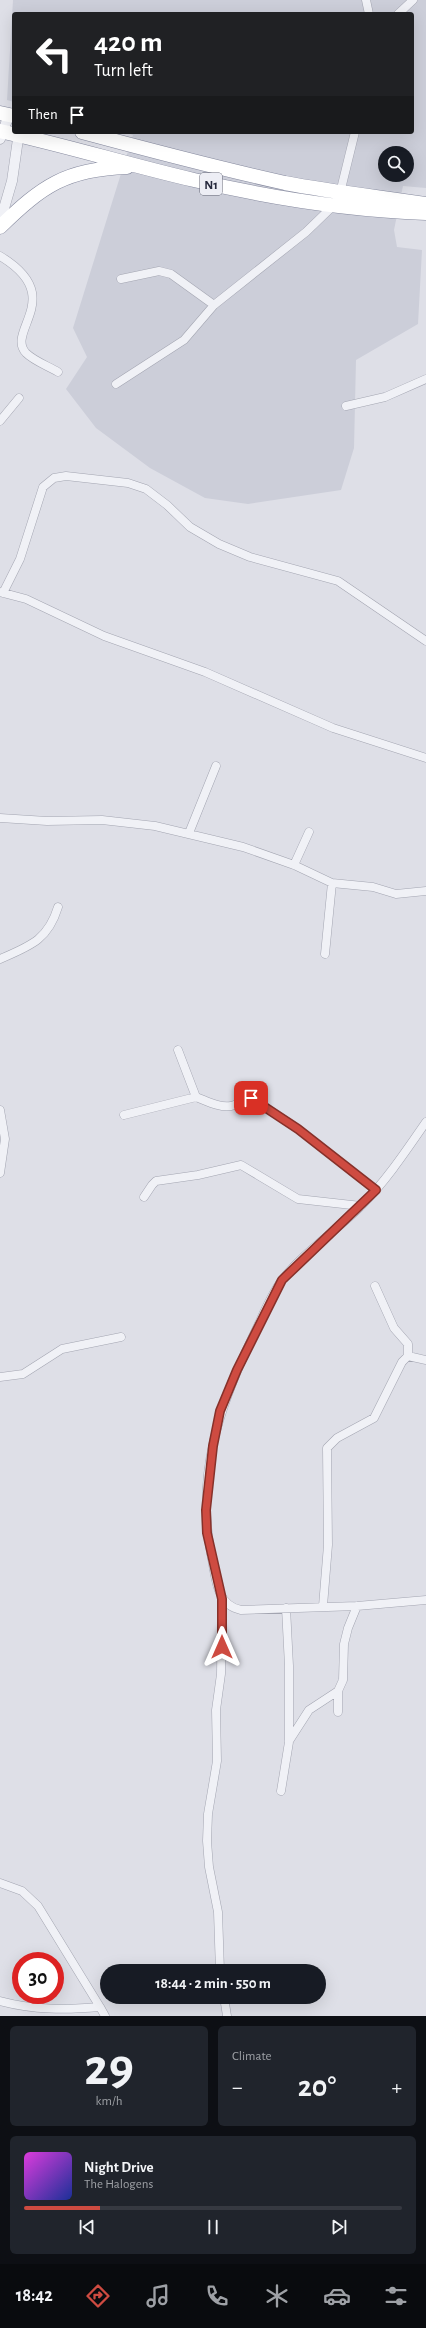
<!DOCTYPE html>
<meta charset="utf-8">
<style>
:root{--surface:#171b24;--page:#20242c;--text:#f1f3f6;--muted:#9ea1a6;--line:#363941;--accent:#ce4b41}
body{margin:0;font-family:"Alegreya Sans",sans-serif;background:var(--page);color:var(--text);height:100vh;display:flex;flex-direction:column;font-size:15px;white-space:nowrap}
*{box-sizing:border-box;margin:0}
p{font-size:13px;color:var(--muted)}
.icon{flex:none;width:22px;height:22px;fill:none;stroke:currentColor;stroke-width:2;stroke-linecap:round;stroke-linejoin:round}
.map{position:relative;height:2016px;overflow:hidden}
.details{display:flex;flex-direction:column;gap:10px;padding:10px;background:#0d0f14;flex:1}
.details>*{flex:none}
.top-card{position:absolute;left:12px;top:12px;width:402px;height:122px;border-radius:4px;box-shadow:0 4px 16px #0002;background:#202124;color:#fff;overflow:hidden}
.buttons{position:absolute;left:378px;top:146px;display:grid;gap:8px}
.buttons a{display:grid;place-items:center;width:36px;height:36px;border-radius:50%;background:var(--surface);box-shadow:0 4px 16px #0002;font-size:20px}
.speed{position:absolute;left:12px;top:1952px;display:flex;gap:8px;font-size:20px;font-weight:700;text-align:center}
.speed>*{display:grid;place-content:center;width:52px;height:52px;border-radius:50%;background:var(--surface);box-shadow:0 4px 16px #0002;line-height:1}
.speed .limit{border:6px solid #d22;background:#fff;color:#111}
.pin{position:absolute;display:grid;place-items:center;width:34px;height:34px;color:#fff;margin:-17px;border-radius:8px;box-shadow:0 2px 6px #0006}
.me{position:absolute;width:44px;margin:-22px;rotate:0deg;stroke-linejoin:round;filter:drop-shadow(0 0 3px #0008)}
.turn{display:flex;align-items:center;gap:14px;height:84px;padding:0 16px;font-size:18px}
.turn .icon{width:52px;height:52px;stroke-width:2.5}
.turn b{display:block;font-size:28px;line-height:34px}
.then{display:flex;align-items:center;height:38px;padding:0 16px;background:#0003;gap:8px;font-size:15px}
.big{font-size:30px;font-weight:700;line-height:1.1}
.details .card{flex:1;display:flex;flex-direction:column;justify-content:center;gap:6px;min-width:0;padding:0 14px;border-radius:6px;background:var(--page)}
.details .dial{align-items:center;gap:0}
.dial b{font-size:52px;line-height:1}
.song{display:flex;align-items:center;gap:12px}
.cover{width:48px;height:48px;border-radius:6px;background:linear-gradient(135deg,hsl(300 70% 55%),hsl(230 70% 35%))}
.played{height:4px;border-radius:2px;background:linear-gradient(90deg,var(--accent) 20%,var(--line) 20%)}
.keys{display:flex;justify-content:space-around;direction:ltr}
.heat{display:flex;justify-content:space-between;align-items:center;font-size:22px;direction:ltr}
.details .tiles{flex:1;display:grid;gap:10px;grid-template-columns:1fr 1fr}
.card:last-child{grid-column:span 2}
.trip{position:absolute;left:100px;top:1964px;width:226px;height:40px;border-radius:20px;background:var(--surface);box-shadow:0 4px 16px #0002;font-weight:700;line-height:40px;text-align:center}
.tabs{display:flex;height:64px;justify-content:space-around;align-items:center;background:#090b0e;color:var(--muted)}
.tabs .icon{width:28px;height:28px}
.tabs .active{color:var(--accent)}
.tabs b{font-size:18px;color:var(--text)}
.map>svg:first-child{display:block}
</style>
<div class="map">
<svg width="426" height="2016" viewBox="0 0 426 2016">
<rect width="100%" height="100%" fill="#dedfe7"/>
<path fill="#ccced9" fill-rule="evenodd" d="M13,0H426V188L403,186L394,230L397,247L422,250L418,324L356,360L354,448L341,490L248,504L205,498L150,468L96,428L66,389L87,357L73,328L133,135L123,132H412V14H14V102L7,100ZM385,153H407V175H385Z"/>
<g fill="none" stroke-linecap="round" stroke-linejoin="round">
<g stroke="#a3a5b1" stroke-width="9">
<path id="minor" d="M366,0L369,14
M398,14L413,0
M0,256C68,297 5,331 26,353C34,361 48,366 58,372
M121,279L159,271L171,274L214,305L306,232L334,205L340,193L355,132
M116,384L184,340L214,305
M346,406L385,397L426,379
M0,421L19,398
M0,592L26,599L104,636L205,672L333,728L426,758
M3,593L20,559L43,487L54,478L66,476L128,483L146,489L167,505L190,527L219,544L250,557L338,581L426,641
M0,818L47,821L102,820L155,826L243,847L294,865L332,883L373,887L396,894L426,891
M189,833L216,766
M294,865L309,832
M325,954L332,883
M0,959C30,946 48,940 58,907
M178,1050L196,1097C207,1101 219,1108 231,1106C239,1105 246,1096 255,1100L298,1129L376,1190
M0,1110L5,1139L0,1173
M124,1115L196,1097
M426,1122C406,1151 386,1181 361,1206C336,1231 304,1252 282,1280C270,1296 262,1318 253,1336C219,1407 196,1474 211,1554C216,1576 215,1605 241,1610L357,1606L426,1600
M144,1197L152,1185L156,1181L198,1175L241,1165L298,1199L361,1206
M408,1356L426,1360
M0,1377L23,1374L62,1349L121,1337
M323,1606L328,1545L327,1448L337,1438L374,1418L402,1362L408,1356V1344L394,1328L375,1286
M338,1712V1691L343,1680L344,1644L348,1628L357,1606
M289,1741L309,1710L338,1691
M281,1791L289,1742V1666L286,1608
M0,1883L22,1891L38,1906L100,2007
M220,1971L218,1912L209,1867L207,1841L208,1814L217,1761L216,1710L221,1674L222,1599
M224,1997L227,2016
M0,2001C34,2010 65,2010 100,2007L105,2016"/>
</g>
<g stroke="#a3a5b1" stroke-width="11">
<path id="tertiary" d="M0,139L9,115
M0,222L12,181L19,132"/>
</g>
<g stroke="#85899e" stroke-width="15">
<path id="trunk" d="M0,113L14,116
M0,131C65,145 129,165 194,180C270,198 349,210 426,213
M82,132C149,150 217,168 285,183C332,192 379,197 426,204
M0,227C42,186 66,169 127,167"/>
</g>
<use href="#minor" stroke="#f0f1f6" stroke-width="8"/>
<use href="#tertiary" stroke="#f0f1f6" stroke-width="10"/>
<use href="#trunk" stroke="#fff" stroke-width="14"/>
</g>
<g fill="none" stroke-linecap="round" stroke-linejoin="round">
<g stroke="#86312a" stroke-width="10">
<path id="route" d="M222,1647V1599L207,1533L206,1510L213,1446L220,1411L237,1370L282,1280L376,1190L298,1129L251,1098"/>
</g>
<use href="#route" stroke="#ce4b41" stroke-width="7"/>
</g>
<g text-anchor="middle" stroke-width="3" stroke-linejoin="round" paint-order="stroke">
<rect fill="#edeef5" stroke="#626575" stroke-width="1" x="200" y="173" width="22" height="22" rx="3"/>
<g font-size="13" font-weight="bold" fill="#272a3e">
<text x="211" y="189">N1</text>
</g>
</g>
</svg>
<div class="buttons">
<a><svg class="icon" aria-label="search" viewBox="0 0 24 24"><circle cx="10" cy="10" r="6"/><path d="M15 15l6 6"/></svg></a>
</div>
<div class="speed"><div class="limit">30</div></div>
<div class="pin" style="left:251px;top:1098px;background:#d93025"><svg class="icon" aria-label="arrive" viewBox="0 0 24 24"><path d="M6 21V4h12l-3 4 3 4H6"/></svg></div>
<svg class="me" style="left:222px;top:1647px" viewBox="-20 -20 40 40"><path d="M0-17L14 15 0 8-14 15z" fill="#ce4b41" stroke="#fff" stroke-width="4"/></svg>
<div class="trip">18:44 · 2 min · 550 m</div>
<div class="top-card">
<div class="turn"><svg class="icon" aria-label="left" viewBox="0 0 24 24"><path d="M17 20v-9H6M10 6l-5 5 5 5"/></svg><div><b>420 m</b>Turn left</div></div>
<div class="then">Then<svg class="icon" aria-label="arrive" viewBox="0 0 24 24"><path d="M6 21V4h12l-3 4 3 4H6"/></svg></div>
</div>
</div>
<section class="details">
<div class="tiles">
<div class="card dial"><b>29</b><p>km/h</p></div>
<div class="card"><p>Climate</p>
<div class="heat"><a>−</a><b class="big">20°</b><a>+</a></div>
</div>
<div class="card">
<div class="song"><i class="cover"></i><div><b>Night Drive</b><p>The Halogens</p></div></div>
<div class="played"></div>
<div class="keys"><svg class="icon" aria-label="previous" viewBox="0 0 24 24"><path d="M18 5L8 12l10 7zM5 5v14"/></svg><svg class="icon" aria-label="pause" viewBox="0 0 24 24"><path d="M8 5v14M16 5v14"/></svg><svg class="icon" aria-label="next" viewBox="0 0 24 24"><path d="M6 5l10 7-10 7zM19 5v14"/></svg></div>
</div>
</div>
</section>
<nav class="tabs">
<b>18:42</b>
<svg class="icon active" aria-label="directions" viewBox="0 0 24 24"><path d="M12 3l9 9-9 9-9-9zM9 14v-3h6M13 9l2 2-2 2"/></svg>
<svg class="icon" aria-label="music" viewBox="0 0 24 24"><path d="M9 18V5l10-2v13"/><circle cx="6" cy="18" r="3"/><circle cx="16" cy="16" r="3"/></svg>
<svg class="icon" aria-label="phone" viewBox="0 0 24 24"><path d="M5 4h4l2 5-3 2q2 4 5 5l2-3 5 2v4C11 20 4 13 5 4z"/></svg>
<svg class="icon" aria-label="climate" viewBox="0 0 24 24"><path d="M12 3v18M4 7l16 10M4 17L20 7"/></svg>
<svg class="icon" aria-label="car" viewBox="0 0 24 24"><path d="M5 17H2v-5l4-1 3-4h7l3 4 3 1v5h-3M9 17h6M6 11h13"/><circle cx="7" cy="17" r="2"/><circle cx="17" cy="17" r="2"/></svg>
<svg class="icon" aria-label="filters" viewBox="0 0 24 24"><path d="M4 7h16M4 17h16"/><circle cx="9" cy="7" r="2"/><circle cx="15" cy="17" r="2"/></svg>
</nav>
